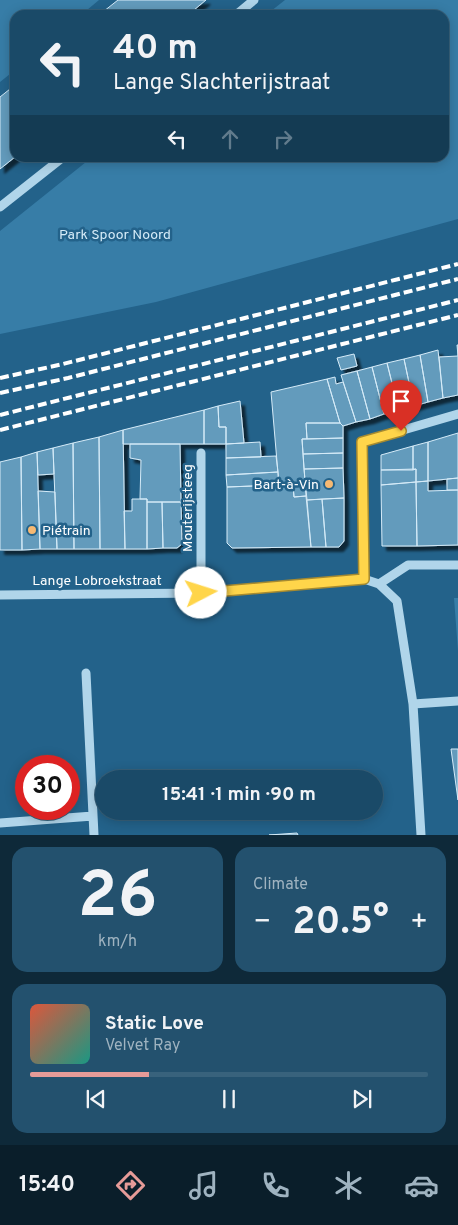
<!DOCTYPE html>
<meta charset="utf-8">
<style>
:root{--surface:#1a4a68;--page:#23516e;--text:#f1f3f6;--muted:#9fb3c0;--line:#38627c;--accent:#e69b98}
body{margin:0;font-family:Overpass,sans-serif;background:var(--page);color:var(--text);height:100vh;display:flex;flex-direction:column;font-size:19px;white-space:nowrap}
*{box-sizing:border-box;margin:0}
p{font-size:16px;color:var(--muted)}
.icon{flex:none;width:28px;height:28px;fill:none;stroke:currentColor;stroke-width:2;stroke-linecap:round;stroke-linejoin:round}
.map{position:relative;height:835px;overflow:hidden}
.details{display:flex;flex-direction:column;gap:12px;padding:12px;background:#0e2939;flex:1}
.details>*{flex:none}
.top-card{position:absolute;left:10px;top:10px;width:439px;height:152px;border-radius:15px;box-shadow:0 2px 12px #0003,0 0 0 1px var(--line);background:#1a4a68;color:var(--text);overflow:hidden}
.speed{position:absolute;left:15px;top:755px;display:flex;gap:10px;font-size:25px;font-weight:700;text-align:center}
.speed>*{display:grid;place-content:center;width:65px;height:65px;border-radius:50%;background:var(--surface);box-shadow:0 2px 12px #0003,0 0 0 1px var(--line);line-height:1}
.speed .limit{border:8px solid #d22;background:#fff;color:#111}
.pin{position:absolute;display:grid;place-items:center;width:42px;height:42px;color:#fff;margin:-51px -21px;border-radius:50% 50% 50% 0;rotate:-45deg;box-shadow:0 0 5px #0007}
.pin .icon{rotate:45deg}
.me{position:absolute;width:55px;margin:-28px;rotate:85deg;stroke-linejoin:round;filter:drop-shadow(0 0 4px #0008)}
.turn{display:flex;align-items:center;gap:18px;height:105px;padding:0 20px;font-size:22px}
.turn .icon{width:65px;height:65px;stroke-width:2.5}
.turn b{display:block;font-size:35px;line-height:42px}
.lanes{display:flex;align-items:center;height:48px;padding:0 20px;background:#0003;justify-content:center;gap:25px;direction:ltr}
.lanes .off{opacity:.35}
.big{font-size:38px;font-weight:700;line-height:1.1}
.details .card{flex:1;display:flex;flex-direction:column;justify-content:center;gap:8px;min-width:0;padding:0 18px;border-radius:15px;background:var(--page)}
.details .dial{align-items:center;gap:0}
.dial b{font-size:65px;line-height:1}
.song{display:flex;align-items:center;gap:15px}
.cover{width:60px;height:60px;border-radius:8px;background:linear-gradient(135deg,hsl(10 70% 55%),hsl(170 70% 35%))}
.played{height:5px;border-radius:2px;background:linear-gradient(90deg,var(--accent) 30%,var(--line) 30%)}
.keys{display:flex;justify-content:space-around;direction:ltr}
.heat{display:flex;justify-content:space-between;align-items:center;font-size:28px;direction:ltr}
.details .tiles{flex:1;display:grid;gap:12px;grid-template-columns:1fr 1fr}
.card:last-child{grid-column:span 2}
.trip{position:absolute;left:95px;top:770px;width:288px;height:50px;border-radius:25px;background:var(--surface);box-shadow:0 2px 12px #0003,0 0 0 1px var(--line);font-weight:700;line-height:50px;text-align:center}
.dock{display:flex;height:80px;justify-content:space-around;align-items:center;background:#0a1e2a;color:var(--muted)}
.dock .icon{width:35px;height:35px}
.dock .active{color:var(--accent)}
.dock b{font-size:22px;color:var(--text)}
.map>svg:first-child{display:block}
</style>
<div class="map">
<svg width="458" height="835" viewBox="0 0 458 835">
<defs>
<filter id="shadow"><feDropShadow dx="4.5" dy="4.5" stdDeviation="1" flood-color="#0009"/></filter>
</defs>
<rect width="100%" height="100%" fill="#23628a"/>
<path fill="#377da7" d="M0,0H99L81,15H15V70L0,82Z
M285,0H458V219L156,302L0,334V231L91,158H444V15H266Z
M454,598H458V651Z"/>
<path fill="#649bbc" stroke="#d5ebf8" filter="url(#shadow)" d="M118,0H206L188,15H99Z
M15,85V157L0,169V97Z
M457,345H458V395L443,398L439,357L458,356Z
M438,350L443,398L428,402L420,355Z
M354,354L357,366L341,370L337,358Z
M420,355L428,402L414,406L404,359Z
M404,359L414,406L399,411L387,363Z
M387,363L399,411L384,414L372,367Z
M372,367L384,414L370,419L357,371Z
M357,371L370,419L356,422L341,375Z
M335,377L336,384L343,382L356,422L343,426L340,423L327,379Z
M327,379L340,423H306L307,439H302L306,496L294,497L293,485H279L271,392Z
M240,401L244,443L226,444V427H219L218,406Z
M218,406L219,427H226V444H204V410Z
M204,410V444H123V430Z
M306,423H340L343,426V438L307,439Z
M123,430L125,549H100L99,437Z
M458,433V478L428,481V442Z
M99,437L100,549H74L73,443Z
M343,438V453L303,454L302,439Z
M260,442L261,457L226,458V444Z
M428,442V481L416,482V469L413,470V446Z
M73,443L74,549H57L53,448Z
M130,444H180L181,502H147V499H140L141,460L130,458Z
M413,446V470H381V455Z
M53,448L54,474L38,475L37,452Z
M37,452L40,549L22,550L21,457Z
M343,453V468L304,469L303,454Z
M276,456L278,472L226,475V458Z
M21,457L22,550H0V462Z
M343,468L344,498L307,500L304,469Z
M416,469V482L381,485V470Z
M278,472L279,485L227,487L226,475Z
M458,478V490H447V479Z
M428,481V491L458,490V545L417,546L416,482Z
M416,482L417,546H382L381,485Z
M279,485H293L294,497L306,496L311,547L232,548L227,543V487Z
M38,491L55,492L57,549H40Z
M344,498V541L339,547H326L322,499Z
M132,499H147V549H125L124,511H132Z
M322,499L326,547H311L307,500Z
M147,502H162L163,548L147,549Z
M162,502H181L182,544L177,548H163Z
M451,749H458V800Z
M297,833L298,835H269Z"/>
<g fill="none" stroke-linecap="round" stroke-linejoin="round">
<path stroke="#b0d5ea" stroke-width="9" d="M236,15L254,0
M0,207L62,158
M364,579L362,442L458,414
M379,584L408,565H458
M201,593V453
M0,595L201,593L364,579L379,584L397,601L413,704L421,835
M86,673L94,835
M413,704L458,701
M0,823L93,816"/>
<path stroke="#fff" stroke-width="4" stroke-dasharray="9 4" stroke-linecap="butt" d="M0,378L63,364L458,264
M0,393L68,378L458,279
M0,415L458,300
M0,430L458,315"/>
</g>
<g fill="none" stroke-linecap="round" stroke-linejoin="round">
<g stroke="#a68a30" stroke-width="12">
<path id="route" d="M201,593L364,579L362,442L401,431"/>
</g>
<use href="#route" stroke="#ffd54a" stroke-width="9"/>
</g>
<g fill="#f6b973" stroke="#23628a" stroke-width="2">
<circle cx="329" cy="484" r="5"/>
<circle cx="32" cy="530" r="5"/>
</g>
<g text-anchor="middle" stroke-width="5" stroke-linejoin="round" paint-order="stroke">
<g font-size="14" fill="#d5ebf8" stroke="#23628a">
<text x="115" y="239">Park Spoor Noord</text>
</g>
<g font-size="14" fill="#fff" stroke="#23628a" text-anchor="end">
<text x="319" y="489">Bart-à-Vin</text>
<text x="42" y="535" text-anchor="start">Piétrain</text>
</g>
<g font-size="14" fill="#fff" stroke="#23628a">
<text transform="translate(187 508) rotate(-90)" y="5">Mouterijsteeg</text>
<text x="97" y="585">Lange Lobroekstraat</text>
</g>
</g>
</svg>
<div class="speed"><div class="limit">30</div></div>
<div class="pin" style="left:401px;top:431px;background:#d93025"><svg class="icon" aria-label="arrive" viewBox="0 0 24 24"><path d="M6 21V4h12l-3 4 3 4H6"/></svg></div>
<svg class="me" style="left:201px;top:593px" viewBox="-20 -20 40 40"><circle r="19" fill="#fff"/><path d="M0-13L10 11 0 6-10 11z" fill="#ffd54a"/></svg>
<div class="trip">15:41 · 1 min · 90 m</div>
<div class="top-card">
<div class="turn"><svg class="icon" aria-label="left" viewBox="0 0 24 24"><path d="M17 20v-9H6M10 6l-5 5 5 5"/></svg><div><b>40 m</b>Lange Slachterijstraat</div></div>
<div class="lanes"><svg class="icon" aria-label="left" viewBox="0 0 24 24"><path d="M17 20v-9H6M10 6l-5 5 5 5"/></svg><svg class="icon off" aria-label="ahead" viewBox="0 0 24 24"><path d="M12 20V5M6 11l6-6 6 6"/></svg><svg class="icon off" aria-label="right" viewBox="0 0 24 24"><path d="M7 20v-9h11M14 6l5 5-5 5"/></svg></div>
</div>
</div>
<section class="details">
<div class="tiles">
<div class="card dial"><b>26</b><p>km/h</p></div>
<div class="card"><p>Climate</p>
<div class="heat"><a>−</a><b class="big">20.5°</b><a>+</a></div>
</div>
<div class="card">
<div class="song"><i class="cover"></i><div><b>Static Love</b><p>Velvet Ray</p></div></div>
<div class="played"></div>
<div class="keys"><svg class="icon" aria-label="previous" viewBox="0 0 24 24"><path d="M18 5L8 12l10 7zM5 5v14"/></svg><svg class="icon" aria-label="pause" viewBox="0 0 24 24"><path d="M8 5v14M16 5v14"/></svg><svg class="icon" aria-label="next" viewBox="0 0 24 24"><path d="M6 5l10 7-10 7zM19 5v14"/></svg></div>
</div>
</div>
</section>
<nav class="dock">
<b>15:40</b>
<svg class="icon active" aria-label="directions" viewBox="0 0 24 24"><path d="M12 3l9 9-9 9-9-9zM9 14v-3h6M13 9l2 2-2 2"/></svg>
<svg class="icon" aria-label="music" viewBox="0 0 24 24"><path d="M9 18V5l10-2v13"/><circle cx="6" cy="18" r="3"/><circle cx="16" cy="16" r="3"/></svg>
<svg class="icon" aria-label="phone" viewBox="0 0 24 24"><path d="M5 4h4l2 5-3 2q2 4 5 5l2-3 5 2v4C11 20 4 13 5 4z"/></svg>
<svg class="icon" aria-label="climate" viewBox="0 0 24 24"><path d="M12 3v18M4 7l16 10M4 17L20 7"/></svg>
<svg class="icon" aria-label="car" viewBox="0 0 24 24"><path d="M5 17H2v-5l4-1 3-4h7l3 4 3 1v5h-3M9 17h6M6 11h13"/><circle cx="7" cy="17" r="2"/><circle cx="17" cy="17" r="2"/></svg>
</nav>
